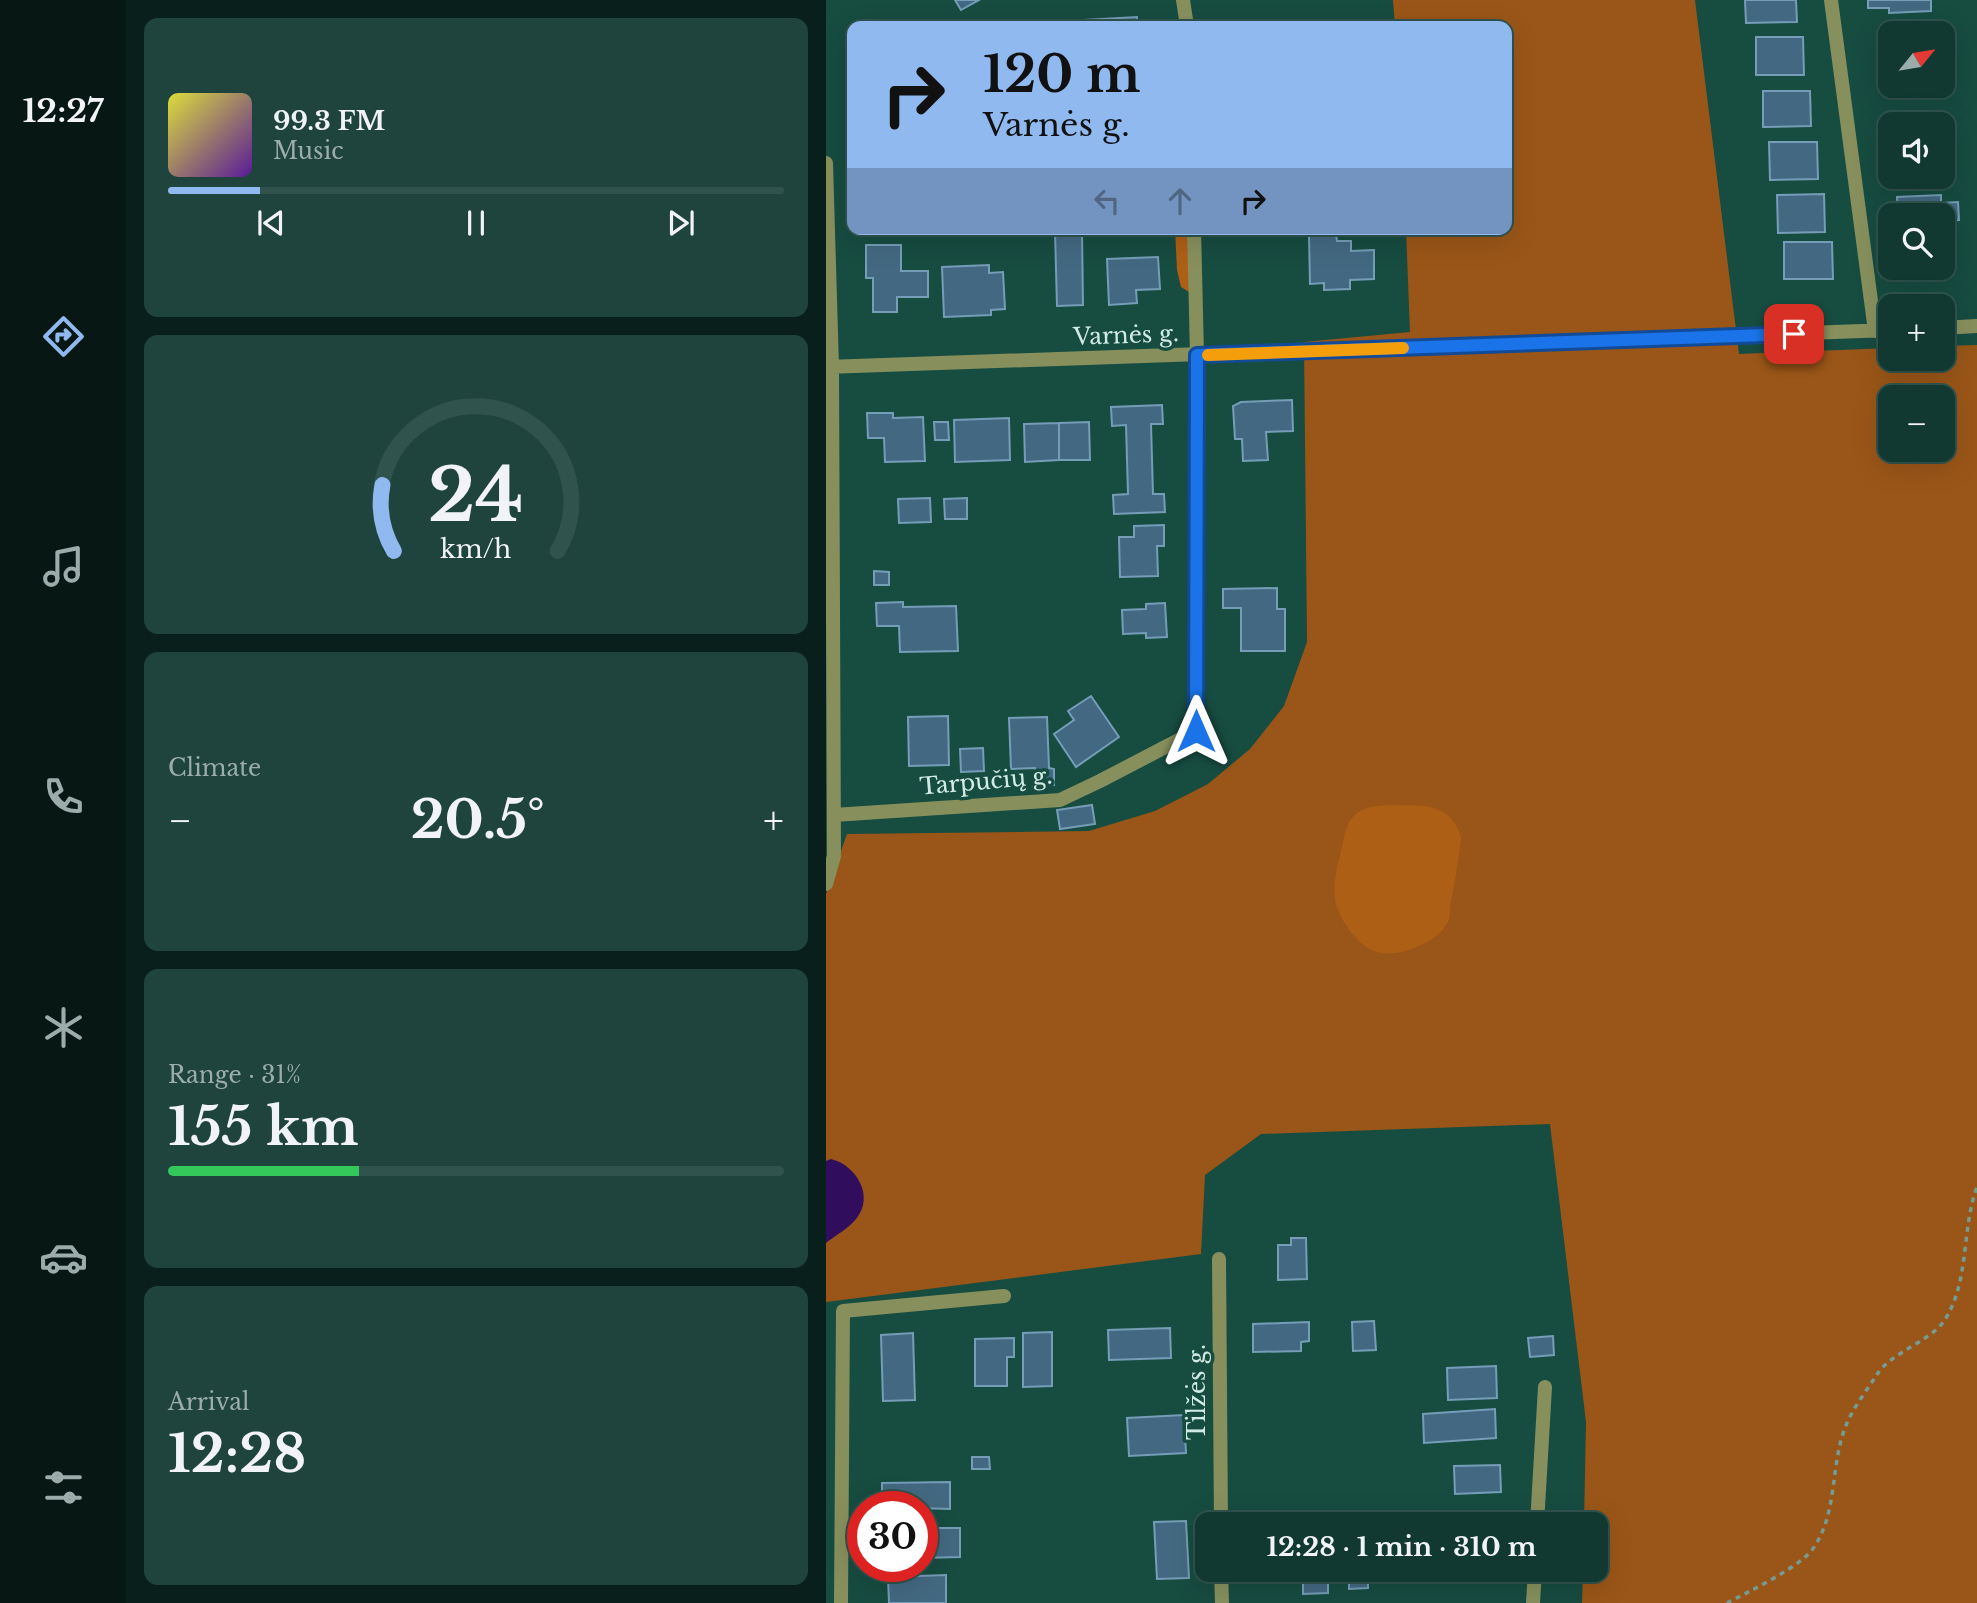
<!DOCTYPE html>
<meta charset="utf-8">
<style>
:root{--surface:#113931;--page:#1e443d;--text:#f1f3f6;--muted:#9cacab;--line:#30534d;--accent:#90b9f0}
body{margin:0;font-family:"Libre Baskerville",serif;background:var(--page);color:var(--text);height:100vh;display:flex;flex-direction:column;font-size:26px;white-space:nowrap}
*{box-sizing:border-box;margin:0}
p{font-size:23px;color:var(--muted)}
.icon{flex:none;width:38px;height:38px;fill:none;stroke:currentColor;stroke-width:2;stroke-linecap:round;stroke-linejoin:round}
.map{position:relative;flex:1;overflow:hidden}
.drawer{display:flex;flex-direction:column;gap:18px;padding:18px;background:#091f1b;width:700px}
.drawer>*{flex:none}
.hud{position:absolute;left:21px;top:21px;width:665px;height:214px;border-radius:14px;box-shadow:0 7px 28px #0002,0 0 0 2px var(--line);background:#90b9f0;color:#111;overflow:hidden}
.needle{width:46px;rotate:60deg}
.buttons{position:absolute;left:1052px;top:21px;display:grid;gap:14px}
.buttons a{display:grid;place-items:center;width:77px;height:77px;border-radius:14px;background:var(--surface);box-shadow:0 7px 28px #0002,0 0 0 2px var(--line);font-size:35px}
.speed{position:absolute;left:21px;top:1491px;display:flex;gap:14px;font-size:35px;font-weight:700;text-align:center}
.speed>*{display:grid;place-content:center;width:91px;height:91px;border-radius:50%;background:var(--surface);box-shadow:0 7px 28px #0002,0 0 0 2px var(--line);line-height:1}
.speed .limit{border:10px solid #d22;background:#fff;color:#111}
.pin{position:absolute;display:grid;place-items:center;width:60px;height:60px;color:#fff;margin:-30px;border-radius:14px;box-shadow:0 4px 10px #0006}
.me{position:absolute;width:77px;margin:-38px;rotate:0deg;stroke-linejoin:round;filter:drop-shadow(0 0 5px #0008)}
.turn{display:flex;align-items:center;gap:24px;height:147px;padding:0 21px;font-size:32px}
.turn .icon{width:91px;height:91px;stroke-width:2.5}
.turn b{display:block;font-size:49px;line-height:60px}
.lanes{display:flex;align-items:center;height:66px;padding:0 21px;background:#0003;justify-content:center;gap:35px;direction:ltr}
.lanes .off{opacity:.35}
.big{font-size:52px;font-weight:800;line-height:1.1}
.drawer .tile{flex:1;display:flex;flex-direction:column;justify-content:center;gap:10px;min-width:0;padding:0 24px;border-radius:14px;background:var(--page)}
.drawer .dial{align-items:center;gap:0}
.dial svg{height:182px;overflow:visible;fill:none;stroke:var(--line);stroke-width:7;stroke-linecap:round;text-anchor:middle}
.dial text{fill:var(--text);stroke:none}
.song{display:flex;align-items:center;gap:21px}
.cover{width:84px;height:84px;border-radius:10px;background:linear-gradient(135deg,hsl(60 70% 55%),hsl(270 70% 35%))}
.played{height:7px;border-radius:4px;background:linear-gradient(90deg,var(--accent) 15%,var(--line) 15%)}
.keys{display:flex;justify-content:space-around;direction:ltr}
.heat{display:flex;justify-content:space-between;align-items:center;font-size:38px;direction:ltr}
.charge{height:10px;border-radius:5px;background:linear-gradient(90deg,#34c759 31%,var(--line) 0)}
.trip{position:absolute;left:369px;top:1512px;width:413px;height:70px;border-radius:14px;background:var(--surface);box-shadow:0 7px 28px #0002,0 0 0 2px var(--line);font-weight:800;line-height:70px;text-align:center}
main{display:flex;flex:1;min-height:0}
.tabs{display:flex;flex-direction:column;width:126px;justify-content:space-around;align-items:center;background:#071714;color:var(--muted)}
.tabs .icon{width:49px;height:49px}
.tabs .active{color:var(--accent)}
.tabs b{font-size:32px;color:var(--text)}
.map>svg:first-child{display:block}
</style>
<main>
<nav class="tabs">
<b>12:27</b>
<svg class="icon active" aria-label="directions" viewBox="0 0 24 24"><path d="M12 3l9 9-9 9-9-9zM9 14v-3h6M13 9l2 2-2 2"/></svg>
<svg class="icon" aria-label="music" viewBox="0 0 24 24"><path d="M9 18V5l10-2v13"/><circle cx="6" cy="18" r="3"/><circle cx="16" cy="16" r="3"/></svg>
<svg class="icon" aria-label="phone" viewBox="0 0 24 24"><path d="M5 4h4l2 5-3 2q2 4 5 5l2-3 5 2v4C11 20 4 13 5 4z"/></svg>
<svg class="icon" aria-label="climate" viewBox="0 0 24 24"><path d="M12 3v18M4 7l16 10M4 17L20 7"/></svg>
<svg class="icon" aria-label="car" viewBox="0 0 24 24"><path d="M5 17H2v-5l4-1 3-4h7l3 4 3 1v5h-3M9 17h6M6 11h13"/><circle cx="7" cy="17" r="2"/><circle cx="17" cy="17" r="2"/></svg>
<svg class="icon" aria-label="filters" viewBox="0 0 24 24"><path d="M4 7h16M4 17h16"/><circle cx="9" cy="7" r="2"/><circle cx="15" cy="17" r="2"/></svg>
</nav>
<section class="drawer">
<div class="tile">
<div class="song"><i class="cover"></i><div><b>99.3 FM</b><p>Music</p></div></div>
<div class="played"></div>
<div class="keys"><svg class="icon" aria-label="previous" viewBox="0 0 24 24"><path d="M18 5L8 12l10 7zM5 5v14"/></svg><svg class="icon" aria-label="pause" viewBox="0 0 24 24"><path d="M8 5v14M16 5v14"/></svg><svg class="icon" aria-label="next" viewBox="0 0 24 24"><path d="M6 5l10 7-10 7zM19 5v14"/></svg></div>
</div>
<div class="tile dial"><svg viewBox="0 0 100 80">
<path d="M14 69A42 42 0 1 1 86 69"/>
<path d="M14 69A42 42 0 0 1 9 40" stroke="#90b9f0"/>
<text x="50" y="56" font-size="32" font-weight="700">24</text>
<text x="50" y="72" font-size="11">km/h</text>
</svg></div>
<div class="tile"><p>Climate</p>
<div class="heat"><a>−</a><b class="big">20.5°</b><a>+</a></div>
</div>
<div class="tile"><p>Range · 31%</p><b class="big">155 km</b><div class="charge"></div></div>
<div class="tile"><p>Arrival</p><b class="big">12:28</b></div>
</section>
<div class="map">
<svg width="1151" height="1603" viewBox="0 0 1151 1603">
<rect width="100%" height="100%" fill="#174c41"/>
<path fill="#9a5618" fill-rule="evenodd" d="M567,0H869L913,354L1064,348V359H1116L1117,346L1151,345V1603H756L757,1570H770V1524H758L760,1422L724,1124L435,1134L379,1175L375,1254L0,1302V894L21,834L263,831L329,811L382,784L424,749L458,706L481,642L478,342L584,332L580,229H681V26H569ZM1064,397H1116V450H1064Z"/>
<path fill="#ad5f16" d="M349,229H363V292L355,287L351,270Z
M561,805C593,806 624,800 635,837C633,859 629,880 625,901C624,907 624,917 622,922C612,943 573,958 551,952C532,947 512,918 509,900C507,883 511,867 515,852C522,818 524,808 561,805Z"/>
<path fill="#310e5d" d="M5,1159C30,1165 49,1196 30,1219C23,1228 10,1235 0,1243V1161Z"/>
<path fill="#436982" stroke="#759db7" stroke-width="2" d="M129,0H153L135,10Z
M919,0H970L971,22L920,23Z
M1042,0H1105V11L1063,13V8H1042Z
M311,17V23L321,22V26H258V20Z
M1055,34H1064V70L1056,71Z
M930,37H977L978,75H930Z
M937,91H984L985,126L937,127Z
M943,142H991L992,179L944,180Z
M1126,147L1127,168H1116V148Z
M998,194L999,232L952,233L951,195Z
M1115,195V203L1132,202L1133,220L1116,221V215H1072L1071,197Z
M229,232H256L257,305L231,306Z
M510,235L511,241H525V251L548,250V279L524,280V289L498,290V283L484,284L483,236Z
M958,242H1006L1007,279H958Z
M40,245H75V271H102V297H71V312H47V278H40Z
M332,257L334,289L310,290L311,303L283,305L281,259Z
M163,265V273L177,272L179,309L165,310V315L118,317L116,267Z
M466,400L467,431L440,432L442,460L417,461L416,439H409L407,406L415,402Z
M336,405L337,424H325L327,494H338L339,512L288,514L287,495L302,494L300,425L286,426L285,407Z
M41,413H67V418L97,417L99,461L59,462L58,438H42Z
M183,418L184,460L129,462L128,420Z
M108,422H122L123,440H109Z
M263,422L264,460H233V423Z
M233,423V460L199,462L198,424Z
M104,498L105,522L73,523L72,499Z
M141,498V519H119L118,499Z
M338,525V546H331L332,576L294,577L293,537H308V526Z
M48,571L63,572V585H48Z
M451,588V609H459V651H415V608H397V589Z
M77,602V607L130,606L132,651L74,652L73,626H51L50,603Z
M339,603L341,637L320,638V633L297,634L296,610L320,609V604Z
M265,696L293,737L250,767L228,734L248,720L242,711Z
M122,716L123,765L83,766L82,717Z
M221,717L223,768L228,769V785L209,786V768L185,769L183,718Z
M157,748L158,771L135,772L134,749Z
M266,805L269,824L234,829L231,810Z
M465,1238H480L481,1279L452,1280V1245H465Z
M548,1321L550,1350L527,1351L526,1322Z
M483,1322V1341L475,1342V1351L427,1352V1324Z
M344,1328L345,1358L283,1360L282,1330Z
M226,1332V1386L197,1387V1333Z
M87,1333L89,1400L57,1401L55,1335Z
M727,1336L728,1355L704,1357L702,1338Z
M188,1338V1357H181V1386H149V1339Z
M670,1366L671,1398L622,1400L621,1368Z
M669,1409L670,1438L598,1443L597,1414Z
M358,1415L360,1453L303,1456L301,1418Z
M146,1457H163L164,1469H146Z
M674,1465L675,1492L629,1494L628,1466Z
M124,1482V1509L56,1507V1483Z
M360,1521L363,1578L331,1579L328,1522Z
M96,1528H134V1557L96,1558Z
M477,1570H502V1593L477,1594Z
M523,1570H551V1581L542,1582V1588L523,1589Z
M120,1575V1603H63L62,1577Z"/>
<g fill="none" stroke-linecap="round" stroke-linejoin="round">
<path stroke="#749c93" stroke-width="3.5" stroke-dasharray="5 5" stroke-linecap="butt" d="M901,1603C922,1592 972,1568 986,1550C1012,1515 1004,1467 1019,1428C1026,1409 1041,1390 1052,1373C1064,1354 1107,1339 1118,1321C1144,1282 1135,1230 1151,1187"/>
<path stroke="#87905d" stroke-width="14" d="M357,0L361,26
M1005,0L1049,331
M0,163L6,367L8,856L0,884
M1116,328L1151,326
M0,367L1064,330
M8,815L234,800L274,781L370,731L371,355L368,229
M393,1259L395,1524
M711,1524L719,1387
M395,1570L396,1603
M15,1603L17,1311L178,1296
M707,1603L709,1570"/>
</g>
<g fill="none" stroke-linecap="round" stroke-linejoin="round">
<g stroke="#114b97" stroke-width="18">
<path id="route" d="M370,731L371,355L968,334"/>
</g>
<use href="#route" stroke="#1a73e8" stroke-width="12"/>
<path stroke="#f59e0b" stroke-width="12" d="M382,355L577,348"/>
</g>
<g text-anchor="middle" stroke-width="7" stroke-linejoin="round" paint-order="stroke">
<g font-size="23" fill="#d1ebe4" stroke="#174c41">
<text transform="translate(300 335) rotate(-2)" y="8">Varnės g.</text>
<text transform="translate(160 781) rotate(-5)" y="8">Tarpučių g.</text>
<text transform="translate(371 1392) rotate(-90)" y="8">Tilžės g.</text>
</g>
</g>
</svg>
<div class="buttons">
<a><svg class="needle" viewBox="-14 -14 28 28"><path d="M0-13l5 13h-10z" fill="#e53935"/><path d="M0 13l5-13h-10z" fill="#9cacab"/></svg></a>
<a><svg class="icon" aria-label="sound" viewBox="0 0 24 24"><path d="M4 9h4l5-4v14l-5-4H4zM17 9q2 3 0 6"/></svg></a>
<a><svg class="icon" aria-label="search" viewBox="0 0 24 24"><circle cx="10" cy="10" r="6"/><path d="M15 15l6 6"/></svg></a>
<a>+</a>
<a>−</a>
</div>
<div class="speed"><div class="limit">30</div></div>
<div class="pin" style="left:968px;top:334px;background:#d93025"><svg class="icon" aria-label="arrive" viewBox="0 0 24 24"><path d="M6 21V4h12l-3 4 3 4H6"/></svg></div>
<svg class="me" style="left:370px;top:731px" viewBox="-20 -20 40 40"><path d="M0-17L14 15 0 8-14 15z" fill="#1a73e8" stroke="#fff" stroke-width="4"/></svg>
<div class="trip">12:28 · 1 min · 310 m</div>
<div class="hud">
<div class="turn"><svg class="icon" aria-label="right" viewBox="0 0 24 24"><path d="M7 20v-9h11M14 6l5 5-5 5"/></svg><div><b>120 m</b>Varnės g.</div></div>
<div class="lanes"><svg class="icon off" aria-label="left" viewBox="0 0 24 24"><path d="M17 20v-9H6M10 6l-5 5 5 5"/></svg><svg class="icon off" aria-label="ahead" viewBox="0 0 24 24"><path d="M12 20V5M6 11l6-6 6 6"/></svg><svg class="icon" aria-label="right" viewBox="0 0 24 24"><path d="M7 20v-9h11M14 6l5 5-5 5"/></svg></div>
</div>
</div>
</main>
